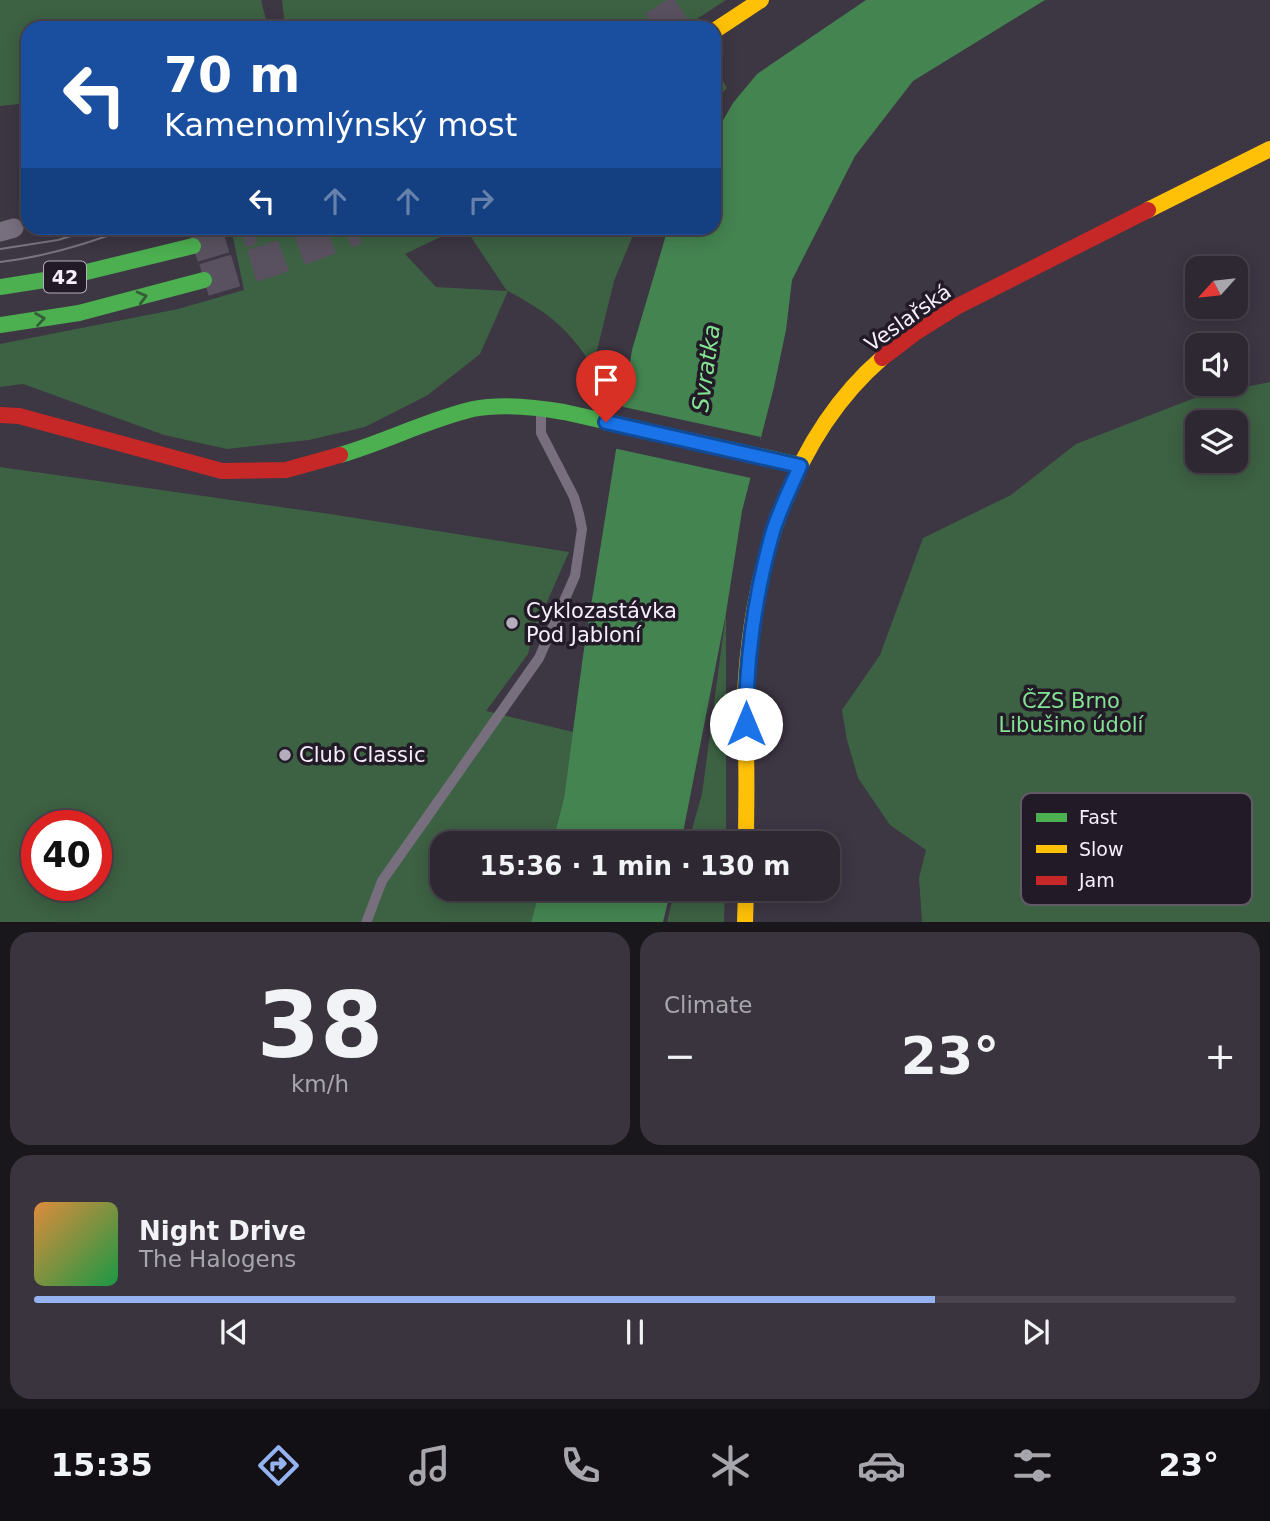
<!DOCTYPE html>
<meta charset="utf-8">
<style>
:root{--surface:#2e2832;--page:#3a343e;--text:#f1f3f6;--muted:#a7a6ac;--line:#49444d;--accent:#95b2f1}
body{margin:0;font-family:"DejaVu Sans",sans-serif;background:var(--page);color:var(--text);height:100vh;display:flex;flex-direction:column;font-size:26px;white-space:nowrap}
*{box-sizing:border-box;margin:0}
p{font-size:23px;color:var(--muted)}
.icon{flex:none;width:38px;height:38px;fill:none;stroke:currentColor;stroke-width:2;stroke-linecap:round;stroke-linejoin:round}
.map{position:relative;height:922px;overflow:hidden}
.drawer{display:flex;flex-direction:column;gap:10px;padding:10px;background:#19161c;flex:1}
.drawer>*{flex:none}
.top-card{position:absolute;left:21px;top:21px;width:700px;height:214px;border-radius:21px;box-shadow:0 4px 18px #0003,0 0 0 2px var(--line);background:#1a4fa0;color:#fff;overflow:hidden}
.needle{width:46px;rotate:243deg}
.tools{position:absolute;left:1185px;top:256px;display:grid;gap:14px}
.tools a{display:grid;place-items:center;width:63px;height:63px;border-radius:14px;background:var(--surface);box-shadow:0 4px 18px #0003,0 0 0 2px var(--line);font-size:35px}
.speed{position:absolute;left:21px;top:810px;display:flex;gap:14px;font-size:35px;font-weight:700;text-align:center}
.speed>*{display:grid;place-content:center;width:91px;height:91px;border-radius:50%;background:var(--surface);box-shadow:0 4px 18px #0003,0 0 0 2px var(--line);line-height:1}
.speed .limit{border:10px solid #d22;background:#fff;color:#111}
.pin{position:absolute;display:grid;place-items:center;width:60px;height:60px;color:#fff;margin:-72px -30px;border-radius:50% 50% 50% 0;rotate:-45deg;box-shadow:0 0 7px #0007}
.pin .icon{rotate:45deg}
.me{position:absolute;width:77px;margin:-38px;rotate:0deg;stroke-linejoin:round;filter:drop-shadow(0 0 5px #0008)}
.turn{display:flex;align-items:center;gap:24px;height:147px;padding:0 28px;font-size:32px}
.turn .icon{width:91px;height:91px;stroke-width:2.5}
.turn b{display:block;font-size:49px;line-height:60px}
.lanes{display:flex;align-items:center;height:66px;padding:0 28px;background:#0003;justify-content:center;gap:35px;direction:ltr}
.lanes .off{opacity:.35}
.big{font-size:52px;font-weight:600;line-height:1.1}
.drawer .card{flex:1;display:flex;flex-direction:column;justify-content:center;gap:10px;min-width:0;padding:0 24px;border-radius:21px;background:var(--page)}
.drawer .dial{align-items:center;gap:0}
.dial b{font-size:91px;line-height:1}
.song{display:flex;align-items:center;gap:21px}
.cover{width:84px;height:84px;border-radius:10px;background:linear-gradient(135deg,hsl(30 70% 55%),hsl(140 70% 35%))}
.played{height:7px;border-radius:4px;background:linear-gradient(90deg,var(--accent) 75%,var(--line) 75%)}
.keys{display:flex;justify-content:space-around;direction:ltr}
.heat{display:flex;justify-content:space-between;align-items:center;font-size:38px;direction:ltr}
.drawer .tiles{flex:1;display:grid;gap:10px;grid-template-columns:1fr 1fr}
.card:last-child{grid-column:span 2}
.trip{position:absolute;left:430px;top:831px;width:410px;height:70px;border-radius:21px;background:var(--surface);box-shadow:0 4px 18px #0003,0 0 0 2px var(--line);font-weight:600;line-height:70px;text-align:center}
.tab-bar{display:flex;height:112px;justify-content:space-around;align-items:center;background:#121014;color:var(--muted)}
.tab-bar .icon{width:49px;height:49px}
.tab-bar .current{color:var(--accent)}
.tab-bar b{font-size:32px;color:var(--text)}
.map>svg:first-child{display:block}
</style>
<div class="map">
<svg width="1270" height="923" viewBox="0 0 1270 923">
<rect width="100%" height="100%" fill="#3d3643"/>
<path fill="#3d6143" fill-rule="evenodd" d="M0,0H261L268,28H28V103L0,106Z
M282,0H726L683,28H285Z
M717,70L727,88L714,101V71Z
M231,228H459L405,254L436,287L507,291L465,228H636L614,281L593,367C567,327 550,314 508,291L480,354L428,395L365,427L309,440L227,449L164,435L23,384L0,387V344L178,309L244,290Z
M1270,382V922H922L919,878L926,850L890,825L858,778L847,740L842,710L880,655L923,538L1011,495L1076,444L1197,397ZM1197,422H1236V460H1197Z
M0,467L330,514L569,552L532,636L528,654L486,711L573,732L564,798L552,843L443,844V889H540L531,922L0,923ZM37,826H96V886H37Z
M726,613V843H688L702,794Z
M675,889H725L724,922H667Z"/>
<path fill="#448451" d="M866,0H1045L913,81L855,156L792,280L786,330L774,387L742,511L726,613L681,843L552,844L564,798L583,656L632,350L668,228H714V136L733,103L757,74Z
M540,889H671L663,922H531Z"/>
<path fill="#3d3643" d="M619,406L761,437L760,440L763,441L756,475H752L751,478L613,448Z"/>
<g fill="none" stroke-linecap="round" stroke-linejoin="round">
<path stroke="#59515f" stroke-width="33" stroke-dasharray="33 17" stroke-linecap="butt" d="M654,28L696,0
M193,246L253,228
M204,280L271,260L356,228"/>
<path stroke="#776e7e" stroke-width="10" d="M366,923L382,881L539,658L575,576L582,529L579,514L574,497L541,433V408"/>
<path stroke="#776e7e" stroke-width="19" d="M0,232L14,228"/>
<path stroke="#4caf50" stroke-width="16" d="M0,287L70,276L193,246
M0,325L79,313L204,280
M340,455C385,442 427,420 473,409C502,403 535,407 564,412L800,465"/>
<path stroke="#ffc107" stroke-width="16" d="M714,31L761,0
M1148,210L1270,149
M746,844C746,814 747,784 746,753C746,729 744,703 746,679C754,563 792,436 882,358
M745,923L746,889"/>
<path stroke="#c62828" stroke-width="16" d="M882,358L915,333L958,306L1148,210
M0,415L19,416L222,471L286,470L340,455"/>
<path stroke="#7b7480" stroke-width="2" d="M0,249L58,240L97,228
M0,262C45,257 87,244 129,228"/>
</g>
<defs><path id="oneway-chevron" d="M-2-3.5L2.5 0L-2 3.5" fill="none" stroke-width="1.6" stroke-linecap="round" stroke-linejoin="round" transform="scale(1.75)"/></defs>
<g stroke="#355e39">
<use href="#oneway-chevron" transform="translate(142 297) rotate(-15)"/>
<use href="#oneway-chevron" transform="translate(40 319) rotate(-9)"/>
</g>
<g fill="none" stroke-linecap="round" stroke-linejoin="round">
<g stroke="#114b97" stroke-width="18">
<path id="route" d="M606,422L800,466C791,487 780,509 773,531C755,594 746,658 746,724"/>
</g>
<use href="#route" stroke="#1a73e8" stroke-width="12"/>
</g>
<g fill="#b5adbc" stroke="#221b27" stroke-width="2.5">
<circle cx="512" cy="623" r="7"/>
<circle cx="285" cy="755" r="7"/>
</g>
<g text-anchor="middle" stroke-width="7" stroke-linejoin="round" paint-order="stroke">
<rect fill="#221b27" stroke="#b6aebd" stroke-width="2" x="44" y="261.5" width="42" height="31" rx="5"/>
<g font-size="19" font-weight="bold" fill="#f6edfd">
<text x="65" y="284">42</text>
</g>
<g font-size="21" fill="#f6edfd" stroke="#221b27">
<text transform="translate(908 318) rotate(-35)" y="7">Veslařská</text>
</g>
<g font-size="21" fill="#f6edfd" stroke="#221b27" text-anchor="start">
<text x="526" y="618">Cyklozastávka<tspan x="526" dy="24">Pod Jabloní</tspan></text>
<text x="299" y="762">Club Classic</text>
</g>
<g font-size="21" fill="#83e393" stroke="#221b27">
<text x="1071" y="708">ČZS Brno<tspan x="1071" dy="24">Libušino údolí</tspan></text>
</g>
<g font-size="23" font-style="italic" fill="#83e392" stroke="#221b27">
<text transform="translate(706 368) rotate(-82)" y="8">Svratka</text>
</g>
</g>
<rect x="1021" y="793" width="231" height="112" rx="10" fill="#221b27" stroke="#625a67" stroke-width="2"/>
<rect x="1036" y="813" width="31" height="9" fill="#4caf50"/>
<rect x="1036" y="845" width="31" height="8" fill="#ffc107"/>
<rect x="1036" y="876" width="31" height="9" fill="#c62828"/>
<g font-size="19" fill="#f6edfd">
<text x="1079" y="824">Fast</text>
<text x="1079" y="856">Slow</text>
<text x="1079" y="887">Jam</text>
</g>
</svg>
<div class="tools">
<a><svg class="needle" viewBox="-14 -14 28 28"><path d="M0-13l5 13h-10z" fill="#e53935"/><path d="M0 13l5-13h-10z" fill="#a7a6ac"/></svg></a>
<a><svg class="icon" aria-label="sound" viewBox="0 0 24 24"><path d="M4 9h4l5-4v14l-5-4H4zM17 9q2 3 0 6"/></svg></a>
<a><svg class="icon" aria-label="layers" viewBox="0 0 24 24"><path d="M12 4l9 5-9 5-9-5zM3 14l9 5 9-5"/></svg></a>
</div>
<div class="speed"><div class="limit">40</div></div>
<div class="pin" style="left:606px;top:422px;background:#d93025"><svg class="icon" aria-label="arrive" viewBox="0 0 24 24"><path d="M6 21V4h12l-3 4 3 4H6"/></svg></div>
<svg class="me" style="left:746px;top:724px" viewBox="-20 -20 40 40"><circle r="19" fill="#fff"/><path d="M0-13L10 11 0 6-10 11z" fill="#1a73e8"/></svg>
<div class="trip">15:36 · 1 min · 130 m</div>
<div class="top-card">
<div class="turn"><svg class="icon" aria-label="left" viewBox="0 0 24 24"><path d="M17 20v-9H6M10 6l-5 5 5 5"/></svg><div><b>70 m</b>Kamenomlýnský most</div></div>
<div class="lanes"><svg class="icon" aria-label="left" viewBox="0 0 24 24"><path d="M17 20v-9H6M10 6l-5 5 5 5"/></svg><svg class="icon off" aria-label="ahead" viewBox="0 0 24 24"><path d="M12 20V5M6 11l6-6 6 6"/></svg><svg class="icon off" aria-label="ahead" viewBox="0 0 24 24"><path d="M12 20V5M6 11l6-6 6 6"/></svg><svg class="icon off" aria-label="right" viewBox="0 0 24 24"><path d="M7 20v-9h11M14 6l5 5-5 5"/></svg></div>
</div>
</div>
<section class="drawer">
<div class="tiles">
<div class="card dial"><b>38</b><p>km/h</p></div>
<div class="card"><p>Climate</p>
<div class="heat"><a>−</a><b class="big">23°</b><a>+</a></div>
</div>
<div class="card">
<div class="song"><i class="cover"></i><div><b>Night Drive</b><p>The Halogens</p></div></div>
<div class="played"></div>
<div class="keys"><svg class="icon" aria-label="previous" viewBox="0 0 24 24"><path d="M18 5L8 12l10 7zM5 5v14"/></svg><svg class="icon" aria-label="pause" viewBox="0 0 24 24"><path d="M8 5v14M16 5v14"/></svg><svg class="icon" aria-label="next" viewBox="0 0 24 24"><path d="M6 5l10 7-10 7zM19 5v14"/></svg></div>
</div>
</div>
</section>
<nav class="tab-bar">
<b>15:35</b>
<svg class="icon current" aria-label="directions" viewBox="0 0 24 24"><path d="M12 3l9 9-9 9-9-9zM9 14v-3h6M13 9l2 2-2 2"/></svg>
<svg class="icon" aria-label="music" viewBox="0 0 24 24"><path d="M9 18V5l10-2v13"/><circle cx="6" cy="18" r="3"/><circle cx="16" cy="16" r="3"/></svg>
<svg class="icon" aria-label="phone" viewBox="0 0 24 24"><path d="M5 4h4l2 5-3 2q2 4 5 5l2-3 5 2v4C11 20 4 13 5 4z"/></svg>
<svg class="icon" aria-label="climate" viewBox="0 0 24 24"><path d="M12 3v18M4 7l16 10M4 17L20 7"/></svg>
<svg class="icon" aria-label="car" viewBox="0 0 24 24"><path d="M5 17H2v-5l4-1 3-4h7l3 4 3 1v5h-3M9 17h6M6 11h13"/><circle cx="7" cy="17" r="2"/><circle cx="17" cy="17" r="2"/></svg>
<svg class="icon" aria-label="filters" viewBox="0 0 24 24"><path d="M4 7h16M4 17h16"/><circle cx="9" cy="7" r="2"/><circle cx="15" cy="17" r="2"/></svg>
<b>23°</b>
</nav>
